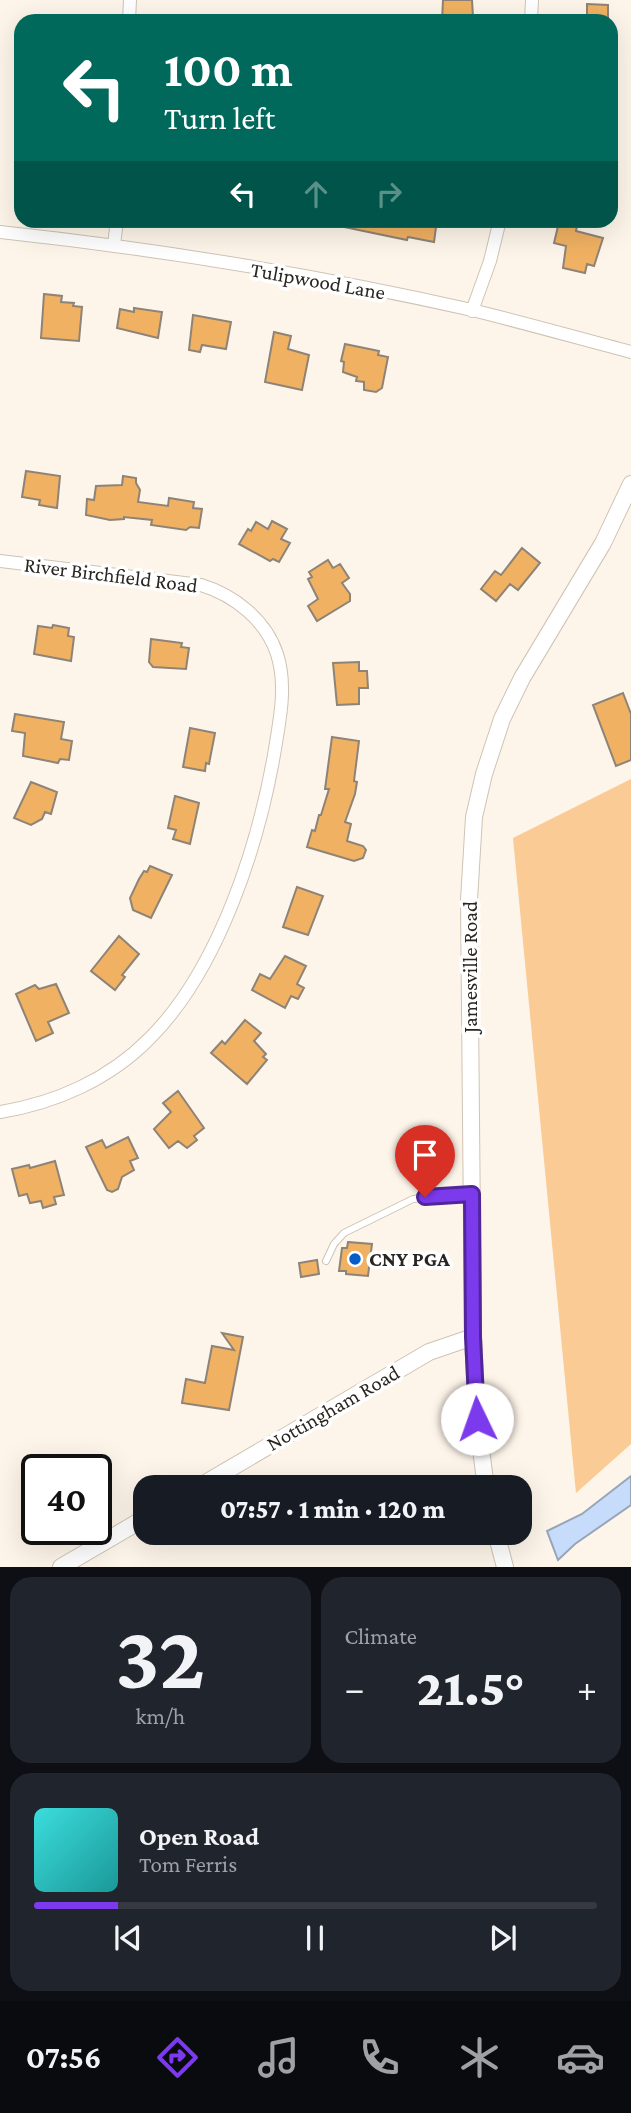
<!DOCTYPE html>
<meta charset="utf-8">
<style>
:root{--surface:#171b24;--page:#20242c;--text:#f1f3f6;--muted:#9ea1a6;--line:#363941;--accent:#7c3aed}
body{margin:0;font-family:"Crimson Pro",serif;background:var(--page);color:var(--text);height:100vh;display:flex;flex-direction:column;font-size:26px;white-space:nowrap}
*{box-sizing:border-box;margin:0}
p{font-size:23px;color:var(--muted)}
.icon{flex:none;width:38px;height:38px;fill:none;stroke:currentColor;stroke-width:2;stroke-linecap:round;stroke-linejoin:round}
.map{position:relative;height:1567px;overflow:hidden}
.drawer{display:flex;flex-direction:column;gap:10px;padding:10px;background:#0d0f14;flex:1}
.drawer>*{flex:none}
.guide{position:absolute;left:14px;top:14px;width:604px;height:214px;border-radius:21px;box-shadow:0 7px 28px #0002;background:#00695c;color:#fff;overflow:hidden}
.speed{position:absolute;left:21px;top:1454px;display:flex;gap:14px;font-size:35px;font-weight:700;text-align:center}
.speed>*{display:grid;place-content:center;width:91px;height:91px;border-radius:50%;background:var(--surface);box-shadow:0 7px 28px #0002;line-height:1}
.speed .limit{border:4px solid #111;border-radius:10px;background:#fff;color:#111}
.pin{position:absolute;display:grid;place-items:center;width:60px;height:60px;color:#fff;margin:-72px -30px;border-radius:50% 50% 50% 0;rotate:-45deg;box-shadow:0 0 7px #0007}
.pin .icon{rotate:45deg}
.me{position:absolute;width:77px;margin:-38px;rotate:357deg;stroke-linejoin:round;filter:drop-shadow(0 0 5px #0008)}
.turn{display:flex;align-items:center;gap:24px;height:147px;padding:0 35px;font-size:32px}
.turn .icon{width:91px;height:91px;stroke-width:2.5}
.turn b{display:block;font-size:49px;line-height:60px}
.lanes{display:flex;align-items:center;height:66px;padding:0 35px;background:#0003;justify-content:center;gap:35px;direction:ltr}
.lanes .off{opacity:.35}
.big{font-size:52px;font-weight:800;line-height:1.1}
.drawer .card{flex:1;display:flex;flex-direction:column;justify-content:center;gap:10px;min-width:0;padding:0 24px;border-radius:21px;background:var(--page)}
.drawer .dial{align-items:center;gap:0}
.dial b{font-size:91px;line-height:1}
.song{display:flex;align-items:center;gap:21px}
.cover{width:84px;height:84px;border-radius:10px;background:linear-gradient(135deg,hsl(180 70% 55%),hsl(180 70% 35%))}
.played{height:7px;border-radius:4px;background:linear-gradient(90deg,var(--accent) 15%,var(--line) 15%)}
.keys{display:flex;justify-content:space-around;direction:ltr}
.heat{display:flex;justify-content:space-between;align-items:center;font-size:38px;direction:ltr}
.drawer .tiles{flex:1;display:grid;gap:10px;grid-template-columns:1fr 1fr}
.card:last-child{grid-column:span 2}
.trip{position:absolute;left:133px;top:1475px;width:399px;height:70px;border-radius:21px;background:var(--surface);box-shadow:0 7px 28px #0002;font-weight:800;line-height:70px;text-align:center}
.tab-bar{display:flex;height:112px;justify-content:space-around;align-items:center;background:#090b0e;color:var(--muted)}
.tab-bar .icon{width:49px;height:49px}
.tab-bar .current{color:var(--accent)}
.tab-bar b{font-size:32px;color:var(--text)}
.map>svg:first-child{display:block}
</style>
<div class="map">
<svg width="631" height="1567" viewBox="0 0 631 1567">
<rect width="100%" height="100%" fill="#fef5ea"/>
<path fill="#facb94" d="M631,779V1444L576,1493L513,838Z"/>
<path fill="#c7dcfb" stroke="#98a5b9" stroke-width="2" d="M631,1476V1505L575,1544L558,1560L547,1531L582,1514Z"/>
<path fill="#f0b162" stroke="#8e8377" stroke-width="2" d="M443,0H472L473,17L467,21H442Z
M587,4L608,5V21L587,20Z
M345,220H437L434,242L408,237L407,240L344,227Z
M559,222L577,226L576,231L603,238L594,266L587,264L585,273L563,268L566,246L554,243Z
M44,294L62,296L61,302L74,303L73,306L82,307L79,341L41,338Z
M134,308L162,312L158,338L117,328L120,309L134,312Z
M193,315L231,322L226,349L202,345L200,352L189,350Z
M274,332L291,336L288,349L309,355L302,390L265,382Z
M345,344L379,351L378,355L388,357L382,388L376,392L364,390V382L356,381L357,377L343,372L344,362L341,361Z
M26,471L60,476L57,508L39,505L40,500L22,497Z
M123,476L136,478V483L140,490L138,502L168,506L169,498L194,502L193,508L202,509L199,528L190,527L186,530L151,525L152,520L124,517V519L110,520L86,515L87,499L94,500L96,486L122,485Z
M272,521L287,529L281,539L290,543L279,562L273,559L270,561L239,544L248,529L251,531L256,522L268,529Z
M522,548L540,563L518,590L510,584L496,601L481,589L495,571L501,575Z
M328,560L333,568L340,564L349,578L342,583L350,594V601L317,621L308,606L318,599L308,579L312,577L309,572Z
M53,625L69,628L68,636L74,637L71,661L34,654L38,626L52,628Z
M151,639L182,643L181,647L189,648L186,669L153,667L149,662Z
M359,662V671H367L368,688H359V704L337,705L333,663Z
M623,693L631,714V760L616,766L593,705Z
M15,714L64,722L61,739L72,741L69,760L60,759L58,763L23,756L25,733L12,731Z
M190,728L215,733L209,764L206,763L205,771L183,767Z
M332,737L359,741L354,781L357,782L355,794L345,822L351,824L347,841L363,846L366,850L363,858L354,861L307,847L312,830L315,831L319,815H321L329,789H325Z
M31,782L57,792L51,814L45,812L42,819L31,825L14,818Z
M175,796L199,803L190,844L173,839L176,830L168,828Z
M150,866L172,875L151,918L133,910L130,898L139,879L144,871L147,872Z
M297,887L323,896L308,935L283,927Z
M119,936L139,954L122,975L125,977L115,990L91,971Z
M285,956L306,966L297,984L304,988L298,999L291,996L285,1008L252,990L260,974L270,979Z
M56,984L69,1013L48,1022L53,1033L36,1041L16,994L35,985L39,989Z
M245,1020L261,1033L254,1041L266,1054L263,1057L267,1060L247,1084L211,1053L222,1041L225,1044Z
M178,1091L204,1128L194,1136L197,1140L187,1148L178,1141L169,1148L154,1129L171,1112L163,1103Z
M128,1137L138,1158L130,1161L134,1170L122,1177L118,1189L112,1192L107,1190L86,1147L102,1140L106,1148Z
M55,1161L64,1195L54,1197L56,1204L43,1208L41,1201L30,1203L27,1194L19,1196L12,1169L29,1165L30,1168Z
M348,1242L372,1244L368,1276L346,1274V1271H339L342,1248H347Z
M317,1260L319,1274L301,1277L299,1263Z
M222,1333L243,1337L229,1410L182,1403L186,1379L205,1383L212,1346L234,1350Z"/>
<g fill="none" stroke-linecap="round" stroke-linejoin="round">
<g stroke="#cec3b5" stroke-width="8">
<path id="service" d="M326,1261L334,1244L344,1233L413,1199L471,1194"/>
</g>
<g stroke="#cec3b5" stroke-width="14">
<path id="minor" d="M129,21L130,0
M531,21L532,0
M0,232C158,249 317,275 472,310C525,323 578,338 631,352
M114,245L117,220
M472,311L490,261L500,220
M0,561L201,585C234,595 266,620 277,654C287,685 280,718 275,749C259,844 219,969 150,1038C110,1079 56,1103 0,1112"/>
</g>
<g stroke="#cec3b5" stroke-width="18">
<path id="tertiary" d="M197,1488L429,1352L473,1337
M486,1488L477,1419L473,1337L469,900L474,817L484,774L502,719L522,678L603,543L631,484
M496,1533L505,1567
M61,1567L145,1518"/>
</g>
<use href="#service" stroke="#fff" stroke-width="6"/>
<use href="#minor" stroke="#fff" stroke-width="12"/>
<use href="#tertiary" stroke="#fff" stroke-width="16"/>
</g>
<g fill="none" stroke-linecap="round" stroke-linejoin="round">
<g stroke="#51269a" stroke-width="18">
<path id="route" d="M425,1197L472,1194L473,1337L477,1419"/>
</g>
<use href="#route" stroke="#7c3aed" stroke-width="12"/>
</g>
<circle fill="#055ec7" stroke="#fff" stroke-width="2.5" cx="355" cy="1259" r="7"/>
<g text-anchor="middle" stroke-width="7" stroke-linejoin="round" paint-order="stroke">
<g font-size="21" fill="#292520" stroke="#fff">
<text transform="translate(318 281) rotate(10)" y="7">Tulipwood Lane</text>
<text transform="translate(111 575) rotate(7)" y="7">River Birchfield Road</text>
<text transform="translate(470 967) rotate(-90)" y="7">Jamesville Road</text>
<text transform="translate(333 1408) rotate(-30)" y="7">Nottingham Road</text>
</g>
<g font-size="21" font-weight="bold" fill="#292520" stroke="#fff" text-anchor="start">
<text x="369" y="1266">CNY PGA</text>
</g>
</g>
</svg>
<div class="speed"><div class="limit">40</div></div>
<div class="pin" style="left:425px;top:1197px;background:#d93025"><svg class="icon" aria-label="arrive" viewBox="0 0 24 24"><path d="M6 21V4h12l-3 4 3 4H6"/></svg></div>
<svg class="me" style="left:477px;top:1419px" viewBox="-20 -20 40 40"><circle r="19" fill="#fff"/><path d="M0-13L10 11 0 6-10 11z" fill="#7c3aed"/></svg>
<div class="trip">07:57 · 1 min · 120 m</div>
<div class="guide">
<div class="turn"><svg class="icon" aria-label="left" viewBox="0 0 24 24"><path d="M17 20v-9H6M10 6l-5 5 5 5"/></svg><div><b>100 m</b>Turn left</div></div>
<div class="lanes"><svg class="icon" aria-label="left" viewBox="0 0 24 24"><path d="M17 20v-9H6M10 6l-5 5 5 5"/></svg><svg class="icon off" aria-label="ahead" viewBox="0 0 24 24"><path d="M12 20V5M6 11l6-6 6 6"/></svg><svg class="icon off" aria-label="right" viewBox="0 0 24 24"><path d="M7 20v-9h11M14 6l5 5-5 5"/></svg></div>
</div>
</div>
<section class="drawer">
<div class="tiles">
<div class="card dial"><b>32</b><p>km/h</p></div>
<div class="card"><p>Climate</p>
<div class="heat"><a>−</a><b class="big">21.5°</b><a>+</a></div>
</div>
<div class="card">
<div class="song"><i class="cover"></i><div><b>Open Road</b><p>Tom Ferris</p></div></div>
<div class="played"></div>
<div class="keys"><svg class="icon" aria-label="previous" viewBox="0 0 24 24"><path d="M18 5L8 12l10 7zM5 5v14"/></svg><svg class="icon" aria-label="pause" viewBox="0 0 24 24"><path d="M8 5v14M16 5v14"/></svg><svg class="icon" aria-label="next" viewBox="0 0 24 24"><path d="M6 5l10 7-10 7zM19 5v14"/></svg></div>
</div>
</div>
</section>
<nav class="tab-bar">
<b>07:56</b>
<svg class="icon current" aria-label="directions" viewBox="0 0 24 24"><path d="M12 3l9 9-9 9-9-9zM9 14v-3h6M13 9l2 2-2 2"/></svg>
<svg class="icon" aria-label="music" viewBox="0 0 24 24"><path d="M9 18V5l10-2v13"/><circle cx="6" cy="18" r="3"/><circle cx="16" cy="16" r="3"/></svg>
<svg class="icon" aria-label="phone" viewBox="0 0 24 24"><path d="M5 4h4l2 5-3 2q2 4 5 5l2-3 5 2v4C11 20 4 13 5 4z"/></svg>
<svg class="icon" aria-label="climate" viewBox="0 0 24 24"><path d="M12 3v18M4 7l16 10M4 17L20 7"/></svg>
<svg class="icon" aria-label="car" viewBox="0 0 24 24"><path d="M5 17H2v-5l4-1 3-4h7l3 4 3 1v5h-3M9 17h6M6 11h13"/><circle cx="7" cy="17" r="2"/><circle cx="17" cy="17" r="2"/></svg>
</nav>
